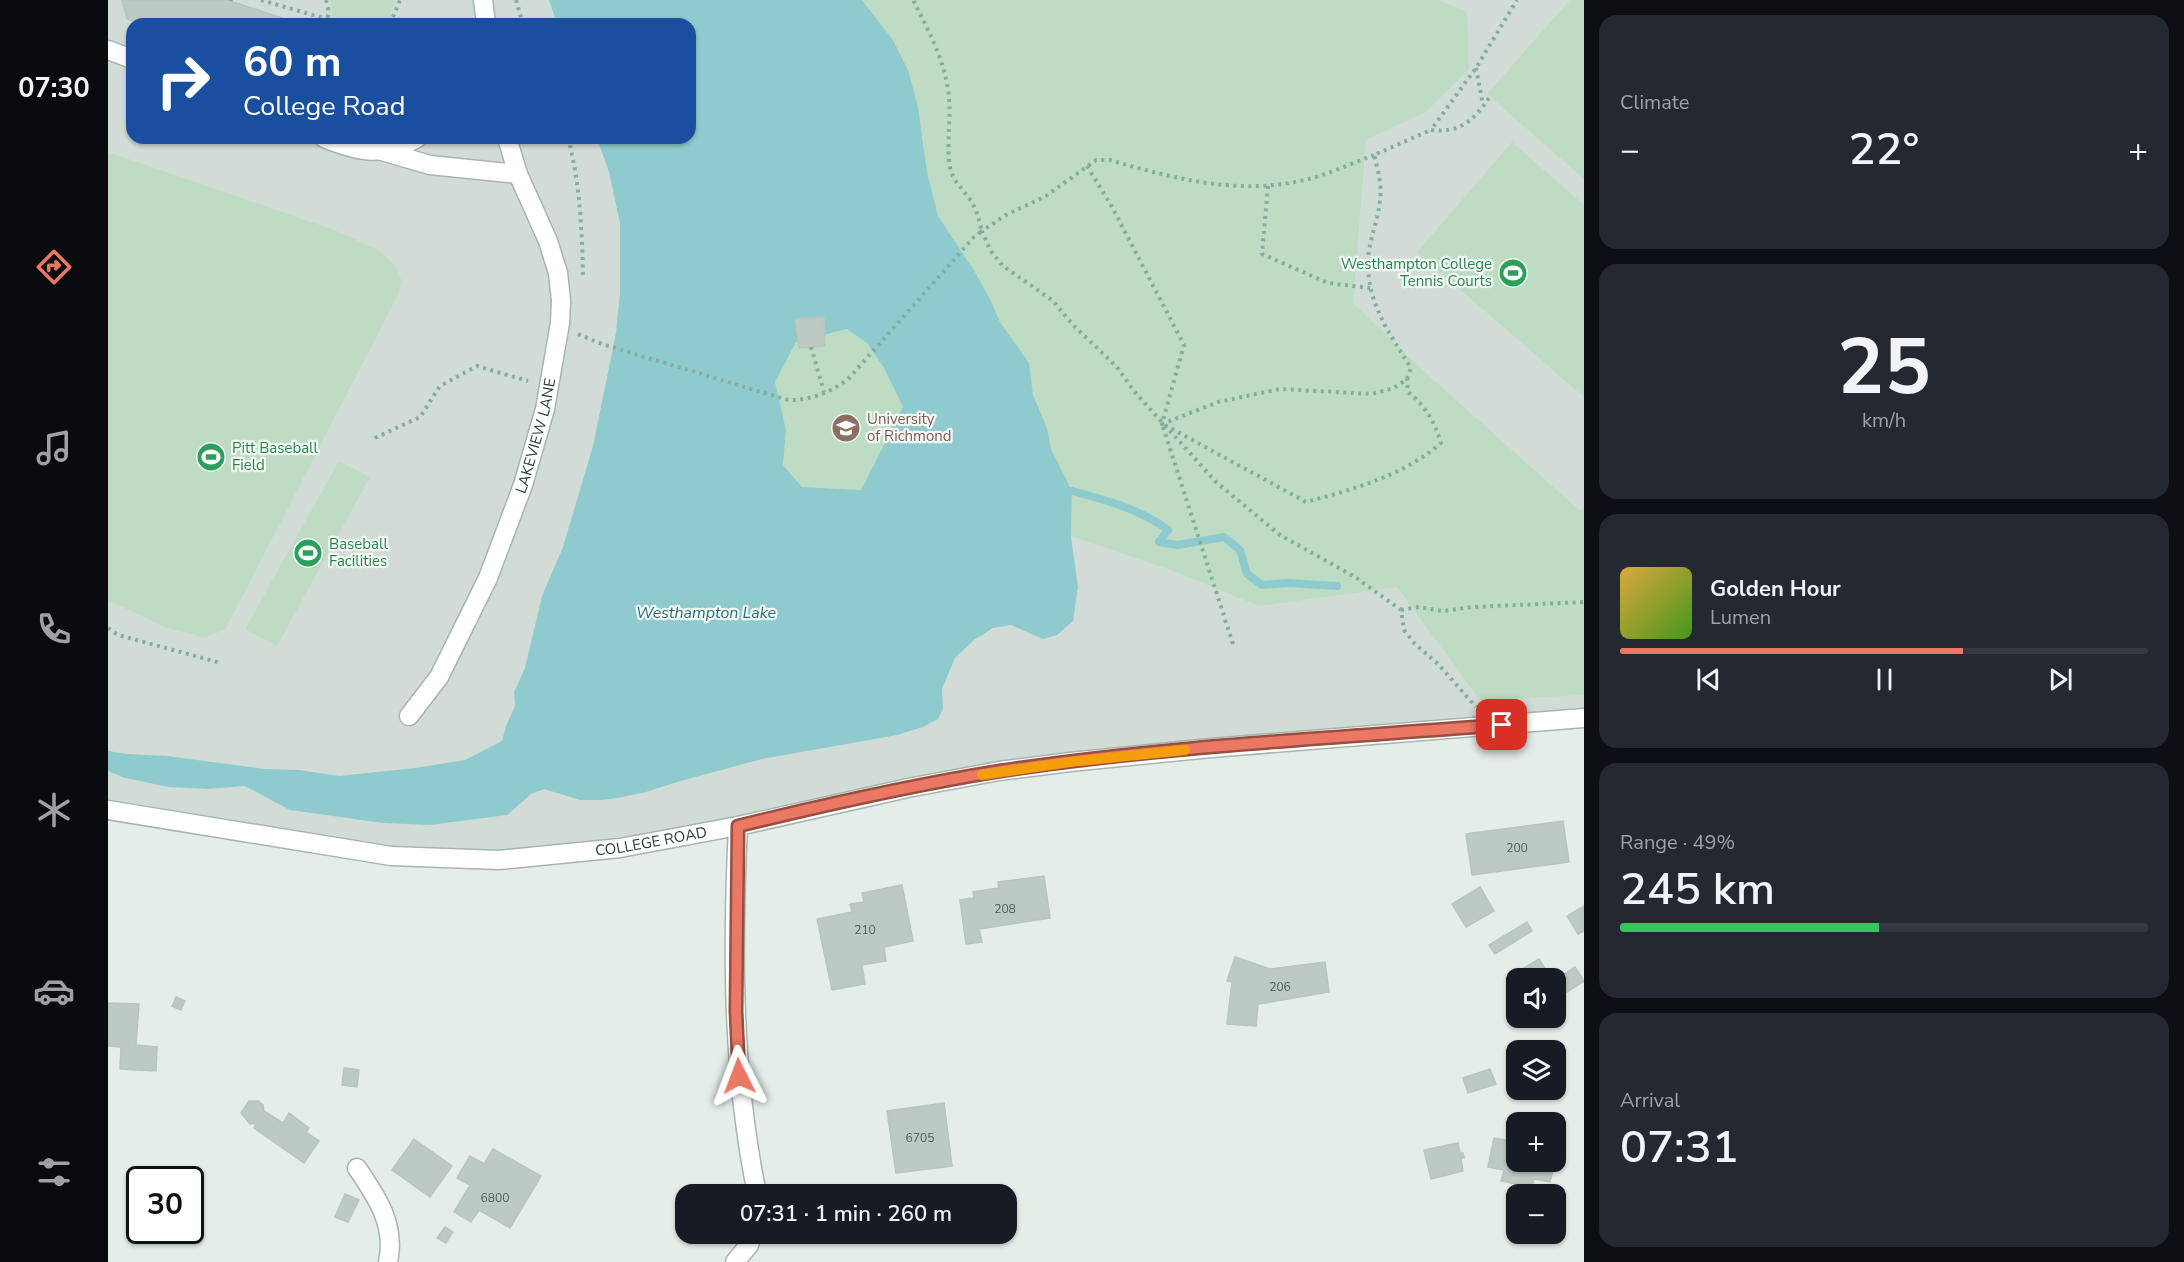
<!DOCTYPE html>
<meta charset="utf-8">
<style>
:root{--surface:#171b24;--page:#242831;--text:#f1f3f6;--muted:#9ea1a6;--line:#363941;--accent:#ea7864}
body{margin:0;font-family:"Nunito Sans",sans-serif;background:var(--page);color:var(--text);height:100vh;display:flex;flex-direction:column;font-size:22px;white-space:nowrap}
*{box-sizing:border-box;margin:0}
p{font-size:20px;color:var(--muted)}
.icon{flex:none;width:33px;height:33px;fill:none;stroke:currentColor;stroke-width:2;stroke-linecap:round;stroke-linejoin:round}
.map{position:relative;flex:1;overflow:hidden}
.details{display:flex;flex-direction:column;gap:15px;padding:15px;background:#0d0f14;width:600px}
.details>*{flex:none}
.top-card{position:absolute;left:18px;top:18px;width:570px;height:126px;border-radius:18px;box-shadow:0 2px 4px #0004;background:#1a4fa0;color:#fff;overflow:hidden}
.buttons{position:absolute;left:1398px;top:968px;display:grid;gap:12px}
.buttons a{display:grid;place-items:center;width:60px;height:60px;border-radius:12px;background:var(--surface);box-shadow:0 2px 4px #0004;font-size:30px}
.speed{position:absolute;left:18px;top:1166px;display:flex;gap:12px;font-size:30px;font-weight:700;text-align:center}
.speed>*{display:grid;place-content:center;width:78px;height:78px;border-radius:50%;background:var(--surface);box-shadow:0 2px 4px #0004;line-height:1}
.speed .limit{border:3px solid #111;border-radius:9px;background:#fff;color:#111}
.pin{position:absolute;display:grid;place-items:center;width:51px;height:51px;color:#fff;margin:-26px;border-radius:12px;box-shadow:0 3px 9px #0006}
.me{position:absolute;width:66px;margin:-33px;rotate:357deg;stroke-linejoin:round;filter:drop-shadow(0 0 4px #0008)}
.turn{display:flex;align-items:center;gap:21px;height:126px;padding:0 18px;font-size:27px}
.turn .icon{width:78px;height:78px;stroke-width:2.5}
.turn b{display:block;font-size:42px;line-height:51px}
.big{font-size:45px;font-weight:600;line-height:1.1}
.details .tile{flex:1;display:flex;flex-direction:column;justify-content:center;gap:9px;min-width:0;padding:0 21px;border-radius:18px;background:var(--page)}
.details .dial{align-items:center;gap:0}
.dial b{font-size:78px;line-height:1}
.song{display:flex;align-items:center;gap:18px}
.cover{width:72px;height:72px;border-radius:9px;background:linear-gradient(135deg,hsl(40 70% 55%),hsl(100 70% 35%))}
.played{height:6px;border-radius:3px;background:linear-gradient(90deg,var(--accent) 65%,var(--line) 65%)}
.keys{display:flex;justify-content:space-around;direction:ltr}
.heat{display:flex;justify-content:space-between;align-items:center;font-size:33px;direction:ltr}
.charge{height:9px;border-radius:4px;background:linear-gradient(90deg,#34c759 49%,var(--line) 0)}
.trip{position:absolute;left:567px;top:1184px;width:342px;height:60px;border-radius:18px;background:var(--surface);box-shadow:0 2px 4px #0004;font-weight:600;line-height:60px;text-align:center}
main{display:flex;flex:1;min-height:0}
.tab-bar{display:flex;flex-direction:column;width:108px;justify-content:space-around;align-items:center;background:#090b0e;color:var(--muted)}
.tab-bar .icon{width:42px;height:42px}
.tab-bar .on{color:var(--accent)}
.tab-bar b{font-size:27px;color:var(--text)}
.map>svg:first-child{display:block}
</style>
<main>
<nav class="tab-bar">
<b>07:30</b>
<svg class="icon on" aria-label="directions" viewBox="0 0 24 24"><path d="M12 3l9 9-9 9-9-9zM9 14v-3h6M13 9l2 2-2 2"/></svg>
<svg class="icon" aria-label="music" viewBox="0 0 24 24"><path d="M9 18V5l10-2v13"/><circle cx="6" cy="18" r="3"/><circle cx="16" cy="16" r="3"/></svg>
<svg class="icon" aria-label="phone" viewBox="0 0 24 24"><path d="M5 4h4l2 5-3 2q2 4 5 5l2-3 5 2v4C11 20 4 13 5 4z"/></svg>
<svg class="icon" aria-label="climate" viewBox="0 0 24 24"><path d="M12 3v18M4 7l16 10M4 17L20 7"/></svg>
<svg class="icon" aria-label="car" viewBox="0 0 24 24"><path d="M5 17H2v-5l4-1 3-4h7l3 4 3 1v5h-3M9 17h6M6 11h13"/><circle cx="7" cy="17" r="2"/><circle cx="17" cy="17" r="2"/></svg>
<svg class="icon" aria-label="filters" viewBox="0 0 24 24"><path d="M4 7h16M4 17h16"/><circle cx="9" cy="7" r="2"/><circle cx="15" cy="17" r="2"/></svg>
</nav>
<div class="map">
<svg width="1476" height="1262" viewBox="0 0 1476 1262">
<rect width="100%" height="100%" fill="#e4ede8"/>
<path fill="#d2dcd7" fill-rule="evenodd" d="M0,0H1476V718L962,762L630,826L358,860L0,810ZM24,24H582V138H24Z"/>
<path fill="#bedcc3" d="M222,0H288L279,24H250L224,16L225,10Z
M754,0H1331L1359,12L1361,69L1318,112L1258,140L1245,303L1320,375L1471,510L1476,508V695L1372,700L1289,587L1151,606L1060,569L963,536L964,491L943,449L939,428L925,395L921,363L892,322L883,301L867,272L830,216L819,172L810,107L800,70L785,40Z
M1462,0H1476V179L1379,94Z
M1404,142L1476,205V397L1309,252Z
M0,152L229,231L272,251L286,264L293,279L291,293L117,630L97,637L59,628L0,600Z
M739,329L759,343L776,368L795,407L753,490L694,487L675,465L678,430L667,382L688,342Z
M231,461L262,477L169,646L137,629Z"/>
<path fill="#8fcbce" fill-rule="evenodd" d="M441,0H754L785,40L800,70L810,107L819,172L830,216L867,272L883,301L892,322L921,363L925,395L939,428L943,449L964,491L963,536L970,587L965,621L949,635L935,639L903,625L885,628L866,640L847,658L834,689L835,709L830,719L815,727L789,735L654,759L569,782L538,792L510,798L494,800H472L436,789L423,794L399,815L322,825L275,823L182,810L137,786L99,789L61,787L17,778L0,771V751L20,754L59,756L157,769L191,770L231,776L307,768L357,760L394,741L398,726L407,706L406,692L417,668L434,596L455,547L485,446L508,333L512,293V223L501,172L489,138H582V24H449ZM739,329L759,343L776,368L795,407L753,490L694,487L675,465L678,430L667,382L688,342Z"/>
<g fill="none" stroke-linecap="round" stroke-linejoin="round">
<path stroke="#8fcbce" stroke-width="8" d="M964,491C998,500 1032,509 1060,530L1051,542L1070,545L1116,537L1132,550L1139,574L1154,585L1180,583L1229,586"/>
</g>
<path fill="#bccac3" stroke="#b6c6be" stroke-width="1.5" d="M14,0H119L192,24H35L19,19Z
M716,317L717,346L691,348L687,319Z
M1455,821L1461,862L1364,875L1358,834Z
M936,876L942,918L871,929L874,942L858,944L852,900L866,898L865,892L891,888L890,882Z
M794,885L805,941L776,947L778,961L754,965L757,984L724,990L709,919L744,912L742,904L756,902L754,893Z
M1372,887L1386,911L1358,927L1344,904Z
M1476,906V931L1470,934L1459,916Z
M1419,922L1424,931L1387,954L1381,945Z
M1127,957L1162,969L1217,962L1221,992L1150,1004L1148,1026L1119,1024L1124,982L1119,981Z
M1431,959L1443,978H1408V986L1402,976Z
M1467,967L1476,981L1459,992L1450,978Z
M68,997L77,1001L73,1010L64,1006Z
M0,1003L31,1004L28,1045L49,1047L48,1071L12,1069L13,1047L0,1046Z
M236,1068L251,1070L249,1087L234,1085Z
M1382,1069L1388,1084L1360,1093L1355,1078Z
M141,1101H150L155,1105L156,1111L175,1123L181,1113L201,1128L198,1132L211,1141L196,1163L146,1128L148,1123L142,1124L133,1113Z
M836,1103L844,1166L788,1173L779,1111Z
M1409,1119L1422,1122H1408V1161H1447L1442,1182L1426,1179L1424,1187L1393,1181L1396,1170L1380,1167L1386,1138L1404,1141Z
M306,1139L344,1166L322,1197L284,1170Z
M1350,1143L1352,1153H1355L1356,1158H1353L1355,1171L1323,1179L1316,1150Z
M385,1149L433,1176L402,1228L371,1210L363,1222L346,1212L362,1185L349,1178L362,1156L376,1164Z
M237,1194L251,1200L240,1222L227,1217Z
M337,1227L345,1232L338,1243L329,1238Z"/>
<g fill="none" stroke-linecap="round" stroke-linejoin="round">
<g stroke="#a7b5ae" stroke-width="21">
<g id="minor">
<path d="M375,0L378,24"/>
<path d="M0,50L24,59"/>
<path d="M216,138C250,152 276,158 309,138"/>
<path d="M274,151L322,165L410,174"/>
<path id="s1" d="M301,716L331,677L380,578L415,485L437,409L444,369L452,323L453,300L450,273L440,241L410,174L399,138"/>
<path id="s2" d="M0,810L283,856L391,860L512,848L630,826L800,788L891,771L962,762L1103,748L1476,718"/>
<path d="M630,826C624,949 624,1073 649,1194"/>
<path d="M249,1168C269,1197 288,1225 280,1262"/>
<path d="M627,1262L641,1245L645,1233"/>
</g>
</g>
<path stroke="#86ae9e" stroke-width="4" stroke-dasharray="3 4.5" stroke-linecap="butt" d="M153,0L236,24
M218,0L221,13L219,19
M408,0L415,24
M123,1V0
M282,24L292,0
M1368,68L1375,105
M1381,98C1365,121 1352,133 1323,130L1368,68L1409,0
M460,138C472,182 474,231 475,276
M1266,155C1242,164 1217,176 1192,181C1127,195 1064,178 1002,160H988L938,196L898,215L874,231L882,250L895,266L944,300L967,327L1009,367L1025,390L1108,482L1172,535L1247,577L1293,610L1296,630L1307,644L1331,665L1368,707
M979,166L1003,205L1076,345L1054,424L1110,402L1172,389L1264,394L1286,388L1299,379L1303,368C1282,334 1260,305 1260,263C1260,242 1270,222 1272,200C1274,185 1270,170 1266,155L1323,130
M1160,186L1154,254L1220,283L1262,288
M470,334L494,344L680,400C701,401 727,391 742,377L866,237L874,231C871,221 869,210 863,201C855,189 845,182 842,167C838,145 843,121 841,98C838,63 821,31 805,0
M703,347L716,392
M1057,425L1198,502C1246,489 1295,476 1333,443C1326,421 1318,407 1300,392L1299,379
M1055,427L1125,644
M267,438L312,417L332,386L369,366L420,381
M1293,610L1311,607L1335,611L1364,607L1476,602
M0,628L10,635L113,663"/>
<use href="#minor" stroke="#fff" stroke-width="18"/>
</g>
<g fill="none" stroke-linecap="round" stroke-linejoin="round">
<g stroke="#984e41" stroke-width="15">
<path id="route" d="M631,1076L628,1011L630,826C716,805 804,785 892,771C1058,746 1227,738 1394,725"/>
</g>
<use href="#route" stroke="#ea7864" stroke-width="10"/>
<path stroke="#f59e0b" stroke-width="10" d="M874,775L962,762L1077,750"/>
</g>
<defs>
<g id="stadium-disc" transform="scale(1.5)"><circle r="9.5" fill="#2e9e5b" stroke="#f4f9f6"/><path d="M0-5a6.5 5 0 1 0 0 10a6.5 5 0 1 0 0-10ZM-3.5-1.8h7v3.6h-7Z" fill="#fff"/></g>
<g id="university-disc" transform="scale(1.5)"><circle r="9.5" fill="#8d6e63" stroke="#f4f9f6"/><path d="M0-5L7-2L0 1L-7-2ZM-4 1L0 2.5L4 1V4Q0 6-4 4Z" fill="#fff"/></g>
</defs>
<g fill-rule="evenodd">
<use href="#stadium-disc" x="1405" y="273"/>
<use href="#university-disc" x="738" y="428"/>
<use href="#stadium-disc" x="103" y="457"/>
<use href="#stadium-disc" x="200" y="553"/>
</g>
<g text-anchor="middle" stroke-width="4.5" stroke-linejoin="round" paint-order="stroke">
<g font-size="12" fill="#4a6058">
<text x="1409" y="852">200</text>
<text x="897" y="913">208</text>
<text x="757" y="934">210</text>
<text x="1172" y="991">206</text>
<text x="812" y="1142">6705</text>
<text x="387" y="1202">6800</text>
</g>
<g font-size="15" fill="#27864d" stroke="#f4f9f6" text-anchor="start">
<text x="1384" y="269" text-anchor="end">Westhampton College<tspan x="1384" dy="17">Tennis Courts</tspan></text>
<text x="124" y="453">Pitt Baseball<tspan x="124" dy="17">Field</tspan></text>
<text x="221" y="549">Baseball<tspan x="221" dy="17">Facilities</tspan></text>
</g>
<g font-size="15" fill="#785e54" stroke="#f4f9f6" text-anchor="start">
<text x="759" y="424">University<tspan x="759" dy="17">of Richmond</tspan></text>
</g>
<g font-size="15" fill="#243d34" stroke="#f4f9f6">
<text dy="5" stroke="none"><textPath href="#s1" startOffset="310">LAKEVIEW LANE</textPath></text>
<text dy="5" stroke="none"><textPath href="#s2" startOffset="548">COLLEGE ROAD</textPath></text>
</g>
<g font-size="16" font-style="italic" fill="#217076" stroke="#f4f9f6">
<text x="598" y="618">Westhampton Lake</text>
</g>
</g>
</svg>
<div class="buttons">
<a><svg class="icon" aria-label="sound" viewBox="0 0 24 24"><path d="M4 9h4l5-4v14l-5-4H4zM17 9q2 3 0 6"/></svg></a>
<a><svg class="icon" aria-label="layers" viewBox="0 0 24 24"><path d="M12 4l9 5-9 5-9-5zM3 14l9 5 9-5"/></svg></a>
<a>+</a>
<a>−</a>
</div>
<div class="speed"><div class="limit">30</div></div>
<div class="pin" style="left:1394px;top:725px;background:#d93025"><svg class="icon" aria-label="arrive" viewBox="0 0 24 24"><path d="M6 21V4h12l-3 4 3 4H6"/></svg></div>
<svg class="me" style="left:631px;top:1076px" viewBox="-20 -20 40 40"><path d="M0-17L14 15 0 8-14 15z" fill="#ea7864" stroke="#fff" stroke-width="4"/></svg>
<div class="trip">07:31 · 1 min · 260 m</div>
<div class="top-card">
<div class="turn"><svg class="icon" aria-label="right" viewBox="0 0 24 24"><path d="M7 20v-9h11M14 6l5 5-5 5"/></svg><div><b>60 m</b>College Road</div></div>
</div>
</div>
<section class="details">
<div class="tile"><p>Climate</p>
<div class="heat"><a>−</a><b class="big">22°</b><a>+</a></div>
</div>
<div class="tile dial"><b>25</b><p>km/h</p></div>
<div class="tile">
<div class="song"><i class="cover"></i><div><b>Golden Hour</b><p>Lumen</p></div></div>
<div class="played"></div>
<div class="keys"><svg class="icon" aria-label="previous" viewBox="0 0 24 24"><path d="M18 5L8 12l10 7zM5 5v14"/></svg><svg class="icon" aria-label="pause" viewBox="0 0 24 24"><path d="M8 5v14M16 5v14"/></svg><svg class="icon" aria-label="next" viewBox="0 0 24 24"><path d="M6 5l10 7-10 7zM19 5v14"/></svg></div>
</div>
<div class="tile"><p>Range · 49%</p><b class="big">245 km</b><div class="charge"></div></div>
<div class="tile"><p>Arrival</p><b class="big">07:31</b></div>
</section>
</main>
